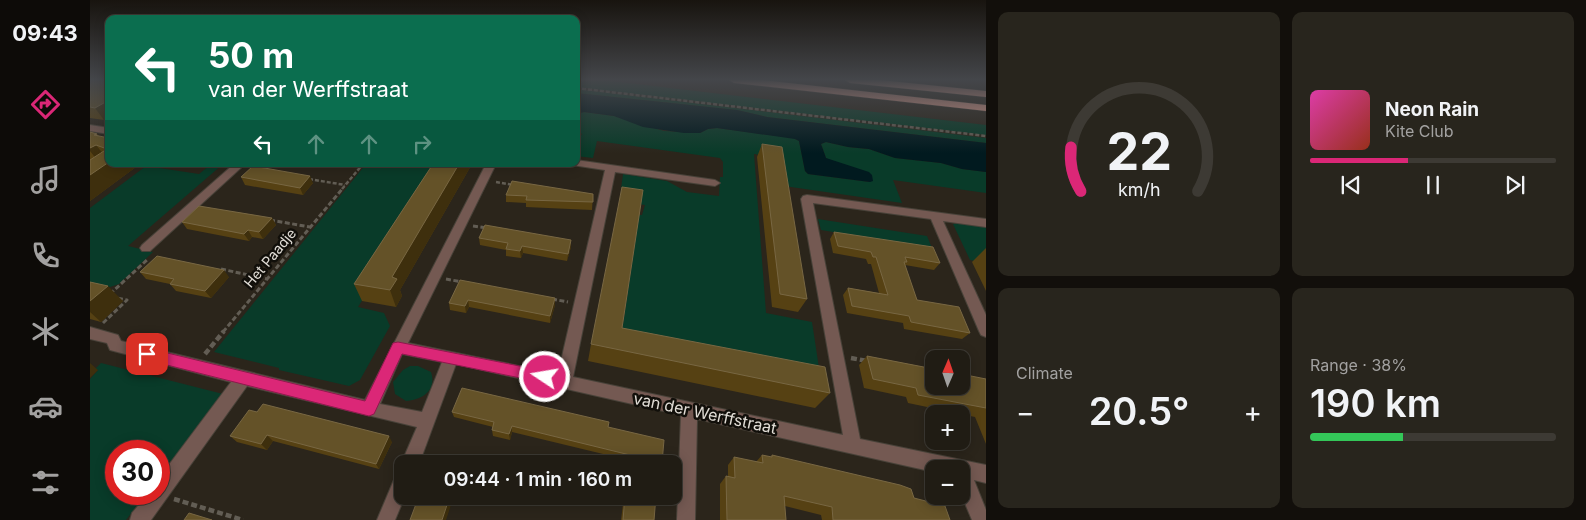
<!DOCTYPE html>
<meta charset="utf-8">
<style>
:root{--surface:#201c14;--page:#28251d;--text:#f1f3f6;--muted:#a2a1a0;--line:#3d3a34;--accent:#db2777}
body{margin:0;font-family:Inter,sans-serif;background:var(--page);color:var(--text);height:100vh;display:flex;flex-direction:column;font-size:19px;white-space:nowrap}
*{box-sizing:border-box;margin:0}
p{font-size:16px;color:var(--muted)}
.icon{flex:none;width:28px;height:28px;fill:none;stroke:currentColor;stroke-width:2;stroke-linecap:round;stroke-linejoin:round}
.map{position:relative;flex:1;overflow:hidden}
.side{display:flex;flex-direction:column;gap:12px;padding:12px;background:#120f0b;width:600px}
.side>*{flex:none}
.top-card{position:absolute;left:15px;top:15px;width:475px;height:152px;border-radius:10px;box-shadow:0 2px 12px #0003,0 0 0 1px var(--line);background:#0b6e4f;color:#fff;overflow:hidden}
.needle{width:32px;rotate:2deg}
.controls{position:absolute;left:835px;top:350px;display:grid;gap:10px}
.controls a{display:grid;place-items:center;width:45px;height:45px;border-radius:10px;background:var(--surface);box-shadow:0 2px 12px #0003,0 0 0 1px var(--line);font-size:25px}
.speed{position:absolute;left:15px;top:440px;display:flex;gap:10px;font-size:25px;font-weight:700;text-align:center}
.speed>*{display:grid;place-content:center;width:65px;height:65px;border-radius:50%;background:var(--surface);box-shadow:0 2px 12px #0003,0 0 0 1px var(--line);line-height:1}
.speed .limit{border:8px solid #d22;background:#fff;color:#111}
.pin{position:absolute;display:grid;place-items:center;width:42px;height:42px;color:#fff;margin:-21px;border-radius:10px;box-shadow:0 2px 8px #0006}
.me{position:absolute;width:55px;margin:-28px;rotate:282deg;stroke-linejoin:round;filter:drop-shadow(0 0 4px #0008)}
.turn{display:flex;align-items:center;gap:18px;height:105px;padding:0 20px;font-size:22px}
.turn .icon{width:65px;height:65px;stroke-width:2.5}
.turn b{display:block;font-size:35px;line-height:42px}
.lanes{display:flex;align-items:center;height:48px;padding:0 20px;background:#0003;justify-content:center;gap:25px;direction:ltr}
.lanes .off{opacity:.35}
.big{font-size:38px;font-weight:600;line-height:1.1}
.side .tile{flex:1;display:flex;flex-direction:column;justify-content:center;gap:8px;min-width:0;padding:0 18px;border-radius:10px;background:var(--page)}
.side .dial{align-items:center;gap:0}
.dial svg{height:130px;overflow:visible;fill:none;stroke:var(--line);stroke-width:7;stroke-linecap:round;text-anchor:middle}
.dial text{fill:var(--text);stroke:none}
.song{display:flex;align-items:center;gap:15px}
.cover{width:60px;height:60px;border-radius:8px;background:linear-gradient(135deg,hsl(320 70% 55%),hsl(10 70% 35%))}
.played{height:5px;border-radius:2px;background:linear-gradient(90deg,var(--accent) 40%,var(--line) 40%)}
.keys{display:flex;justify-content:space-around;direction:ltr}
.heat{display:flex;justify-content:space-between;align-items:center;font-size:28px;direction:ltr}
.charge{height:8px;border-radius:4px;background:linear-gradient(90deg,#34c759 38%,var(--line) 0)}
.side .tiles{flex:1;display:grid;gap:12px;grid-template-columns:repeat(2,1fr)}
.trip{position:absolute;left:304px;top:455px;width:288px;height:50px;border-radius:10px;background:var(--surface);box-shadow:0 2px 12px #0003,0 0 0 1px var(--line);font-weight:600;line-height:50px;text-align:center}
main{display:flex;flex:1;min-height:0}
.tab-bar{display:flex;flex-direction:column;width:90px;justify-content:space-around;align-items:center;background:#0d0b08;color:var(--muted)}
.tab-bar .icon{width:35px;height:35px}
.tab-bar .on{color:var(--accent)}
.tab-bar b{font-size:22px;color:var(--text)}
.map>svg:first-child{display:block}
</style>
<main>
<nav class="tab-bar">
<b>09:43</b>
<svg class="icon on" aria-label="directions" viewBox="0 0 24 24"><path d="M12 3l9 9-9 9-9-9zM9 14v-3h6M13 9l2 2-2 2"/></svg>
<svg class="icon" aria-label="music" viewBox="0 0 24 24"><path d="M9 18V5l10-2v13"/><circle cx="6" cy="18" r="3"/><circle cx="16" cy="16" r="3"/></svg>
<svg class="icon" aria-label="phone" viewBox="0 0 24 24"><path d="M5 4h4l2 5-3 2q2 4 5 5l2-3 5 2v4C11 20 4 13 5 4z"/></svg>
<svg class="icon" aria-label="climate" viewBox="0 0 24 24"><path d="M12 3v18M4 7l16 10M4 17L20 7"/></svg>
<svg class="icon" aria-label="car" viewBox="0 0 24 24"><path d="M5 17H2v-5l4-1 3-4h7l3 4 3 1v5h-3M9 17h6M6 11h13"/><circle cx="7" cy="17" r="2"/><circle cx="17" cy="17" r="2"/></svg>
<svg class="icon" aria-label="filters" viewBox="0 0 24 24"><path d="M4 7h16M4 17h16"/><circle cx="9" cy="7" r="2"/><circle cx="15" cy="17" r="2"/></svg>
</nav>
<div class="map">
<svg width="896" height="520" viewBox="0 0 896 520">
<rect width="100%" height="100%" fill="#2b251b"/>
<path fill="#093b29" d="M486,80H512L896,125V135L486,87Z
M486,89L896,138V143L677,117L647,110L486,93Z
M494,112L524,116L574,131L610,133L618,129L627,128L703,138L709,141L715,171L718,174L780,182L736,158L731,144L736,142L758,147L779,149L805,158L851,163L872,169L896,172V193L803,180L812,203L694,186L689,158L664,154L676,313L722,322L729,368L530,345L549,215H552L555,205L539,203L540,190L531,189L533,174L577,181L597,192L629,196L630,177H633V162L630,158L507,141L503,158L486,156V143L492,134L486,130V114Z
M129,164H133L38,246L63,252L29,284L20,287L0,283V208L56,166L109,174L120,165L126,166Z
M276,164H357L268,307L294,313L300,326L270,380L259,386L189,370V368L124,352Z
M728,219L837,236L842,248L731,230Z
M868,223L896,227V263L880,260L863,224Z
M11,363L133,394L69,477V451H26V494H56L36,520H0V379L8,370L5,369Z
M320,366H328L341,372C347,390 333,400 316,401L305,394L303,382L313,370Z"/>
<path fill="#011a1f" d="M486,93L647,110L677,117L896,143V172L872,169L851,163L805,158L779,149L758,147L736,142L731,144L736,158L779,172L782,175L783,181L780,182L718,174L715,171L709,141L705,139L627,128L618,129L610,133H594L553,127L524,116L494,112L486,114Z"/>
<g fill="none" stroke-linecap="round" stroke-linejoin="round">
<g stroke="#484239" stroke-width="2">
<path id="minor" d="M0,125L19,128V134L0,131Z
M486,160L625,180L630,183L625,186L525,172L483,377L753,435L711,199L713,196L717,195L896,219V227L853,221L896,315V337L891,335L889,331L841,219L723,203L770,439L896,465V483L884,480L896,510V520H882L871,494V469H844V472L607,419L605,520H587L591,415L366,364L329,464H312V467L311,464L327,427L157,386L61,520H40L42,513L58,494H69V478L141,382L20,350L17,343L0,339V327L28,335L31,341L275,400L396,164H406L318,343L468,374L515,170L482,165L481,164H486ZM312,354L352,362L332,412L290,404Z
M144,164H155L60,251H52L50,248L52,245Z
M312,472V496H315L305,520H287L306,475Z"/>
</g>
<g stroke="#484239" stroke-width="1">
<path id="highway" d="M639,80H672L896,105V111L644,83Z
M755,80H790L896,91V97L760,83Z"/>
</g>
<path stroke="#625d54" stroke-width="2.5" stroke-dasharray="4 2" stroke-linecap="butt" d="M486,88L896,136
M219,179L255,185
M406,182L424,185
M252,189L273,164"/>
<path stroke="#625d54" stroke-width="3" stroke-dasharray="5 2.5" stroke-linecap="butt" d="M180,220L220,227
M383,226L397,228
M131,269L177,279
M356,279L372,282
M20,294L58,259
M462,299L478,302
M13,323L37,300L27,298
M133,332L253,188"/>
<path stroke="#625d54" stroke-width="4.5" stroke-dasharray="6 3" stroke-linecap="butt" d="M115,354L134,331
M761,358L777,361
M84,499L153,520"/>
<use href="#minor" fill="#745952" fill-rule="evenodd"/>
<use href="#highway" fill="#e29e8e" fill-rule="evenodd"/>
</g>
<path fill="#564113" d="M0,80L14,120L0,118Z
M0,132L7,134L9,136L50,164L0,201Z
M672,144L717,299L708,312L682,307L667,157Z
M81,164H114L108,168Z
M343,164H382L310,290L312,296L306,307L272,301L264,284Z
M151,177L223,183L213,195L155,185Z
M503,194L502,210L436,207V203L416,202V195Z
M182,218L186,225L173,239L162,237L159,241L97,229L92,222Z
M744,232L850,263L844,270L815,265L827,300L880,333L872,339L814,329L813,323L757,313L753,295L758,288L789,293L781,264H778L776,259L743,253L740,239Z
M389,238L481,240V247L477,261L433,253L431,258L416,256V250L390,245Z
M896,248V291L882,262Z
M50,272L139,277L121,298L86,291L80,284L56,279Z
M370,280L465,305L460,323L379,307L376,313L360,310L359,303Z
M0,282L33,301L11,322L0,319Z
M532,328L740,393L725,408L498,361L501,344Z
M777,356L896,379V444L885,417L818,403L816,397L774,388L769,365Z
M167,412L302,442L289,469L183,441L177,450L147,442L140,436Z
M362,412L518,427L572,463V464H537L538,460L422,432L420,440L403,436L402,430L403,427L364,417Z
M672,455L681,457L682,455L824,498L860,520H732L731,515L695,506L696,520H630V484L636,476L638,477V465L644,457L666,462Z
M534,496H566L564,520H531Z"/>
<path fill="#3e2f0d" d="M19,100V117L14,120L5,108Z
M6,145L18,160L11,165L0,151V148Z
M19,162V164H50L0,201V175Z
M106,164H114L108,168Z
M369,164H382L310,290L312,296L306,307L300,290L302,277Z
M220,176L223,183L213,195L210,188Z
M182,218L186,225L173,239L169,232Z
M158,230L162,237L159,241L154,234Z
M481,240V247L477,261L478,254Z
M432,246L433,253L431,258L430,251Z
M134,270L139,277L121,298L115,291Z
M18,286L33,301L11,322L0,312V301Z
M465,298V305L460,323V316Z
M378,300L379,307L376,313L375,306Z
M0,363L8,370L0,378Z
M422,426V432L420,440L419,434Z
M177,435L183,441L177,450L171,444Z
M299,436L302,442L289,469L286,464Z
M360,496H364L356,520H352Z"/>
<path fill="#645228" stroke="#786743" d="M0,80L19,81V100L5,108L0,107Z
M0,132L7,134L4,135L19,138V162L0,175V160L17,149L6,145L0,148Z
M672,144L692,147L717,299L690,294Z
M343,164H369L302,277L307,279L300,290L264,284Z
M163,166L220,176L210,188L151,177Z
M422,181L503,194V202L436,200L437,196L416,195Z
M532,187L553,190L532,328L735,367L740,393L501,344Z
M109,206L182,218L169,232L158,230L154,234L92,222Z
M395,225L481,240L478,254L432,246L430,251L416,249L418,243L389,238Z
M744,232L843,247L850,263L815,257L817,262H814L827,300L869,307L880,333L821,322L819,316L762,306L758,288L798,295L786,257H783L781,252L748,246Z
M67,256L134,270L115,291L80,284L84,279L50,272Z
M370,280L465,298L460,316L378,300L375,306L359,303Z
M0,282L18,286L0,301Z
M777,356L844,369V386H871V374L896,379V408L828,395L826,388L783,379Z
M372,388L519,422L518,427L574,440L572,463L568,462V464H539L540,455L422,426L419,434L402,430L404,422L362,412Z
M173,404L299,436L286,464L177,435L171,444L140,436L159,410L167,412Z
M672,455L682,457V455L810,485L821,489L824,498L855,506L860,520H743L742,507L694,496L696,520H637L636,476L645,478L644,457L673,463Z
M329,496H360L352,520H320Z
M535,496H566L564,520H533Z
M99,513L122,520H94Z"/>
<linearGradient id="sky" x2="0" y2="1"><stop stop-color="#18140f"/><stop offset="0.52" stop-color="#44464a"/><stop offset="1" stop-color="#44464a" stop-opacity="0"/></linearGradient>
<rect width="896" height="153" fill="url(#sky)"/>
<path fill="#db2777" stroke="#8e194d" d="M308,342L455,371L460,372L462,377L460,381L455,383L312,354L284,414L279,416L57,360L53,358L51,354L53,350L57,348L275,401L303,343Z"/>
<g text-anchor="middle" stroke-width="5" stroke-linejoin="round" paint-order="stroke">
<g font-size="14" fill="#e1ddd6" stroke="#110f0a">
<text transform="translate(180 258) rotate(-50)" y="5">Het Paadje</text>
</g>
<g font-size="16" fill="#e1ddd6" stroke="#110f0a">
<text transform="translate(615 413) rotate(12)" y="6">van der Werffstraat</text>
</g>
</g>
</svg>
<div class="controls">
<a><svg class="needle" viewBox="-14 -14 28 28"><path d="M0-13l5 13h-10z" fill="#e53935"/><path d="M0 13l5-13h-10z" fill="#a2a1a0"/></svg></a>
<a>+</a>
<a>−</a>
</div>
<div class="speed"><div class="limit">30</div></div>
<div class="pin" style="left:57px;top:354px;background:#d93025"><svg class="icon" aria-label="arrive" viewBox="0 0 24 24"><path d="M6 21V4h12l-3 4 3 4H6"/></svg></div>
<svg class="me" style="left:455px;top:377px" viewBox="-20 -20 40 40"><circle r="17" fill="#db2777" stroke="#fff" stroke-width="3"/><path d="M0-11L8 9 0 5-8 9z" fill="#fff"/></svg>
<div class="trip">09:44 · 1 min · 160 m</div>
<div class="top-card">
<div class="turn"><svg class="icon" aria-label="left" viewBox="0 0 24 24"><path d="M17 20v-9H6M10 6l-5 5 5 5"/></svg><div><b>50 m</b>van der Werffstraat</div></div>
<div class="lanes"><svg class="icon" aria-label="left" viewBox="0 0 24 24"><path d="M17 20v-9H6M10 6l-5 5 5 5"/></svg><svg class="icon off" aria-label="ahead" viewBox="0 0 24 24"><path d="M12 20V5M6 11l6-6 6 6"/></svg><svg class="icon off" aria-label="ahead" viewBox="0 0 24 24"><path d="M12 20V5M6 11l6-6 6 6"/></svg><svg class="icon off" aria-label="right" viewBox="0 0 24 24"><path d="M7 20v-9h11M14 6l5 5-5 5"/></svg></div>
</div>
</div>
<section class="side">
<div class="tiles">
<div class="tile dial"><svg viewBox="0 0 100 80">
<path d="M14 69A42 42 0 1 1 86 69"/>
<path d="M14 69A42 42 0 0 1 8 42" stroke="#db2777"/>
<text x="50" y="56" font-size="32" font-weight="700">22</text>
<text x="50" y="72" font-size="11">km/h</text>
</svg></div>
<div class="tile">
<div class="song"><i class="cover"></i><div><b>Neon Rain</b><p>Kite Club</p></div></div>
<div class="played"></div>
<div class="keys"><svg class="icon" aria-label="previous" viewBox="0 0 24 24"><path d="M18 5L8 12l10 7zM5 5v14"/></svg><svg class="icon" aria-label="pause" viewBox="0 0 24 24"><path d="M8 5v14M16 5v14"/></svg><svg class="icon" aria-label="next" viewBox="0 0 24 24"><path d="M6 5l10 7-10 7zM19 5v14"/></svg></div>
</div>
<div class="tile"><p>Climate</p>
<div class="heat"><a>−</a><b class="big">20.5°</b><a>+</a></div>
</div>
<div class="tile"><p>Range · 38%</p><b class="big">190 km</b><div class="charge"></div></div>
</div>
</section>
</main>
